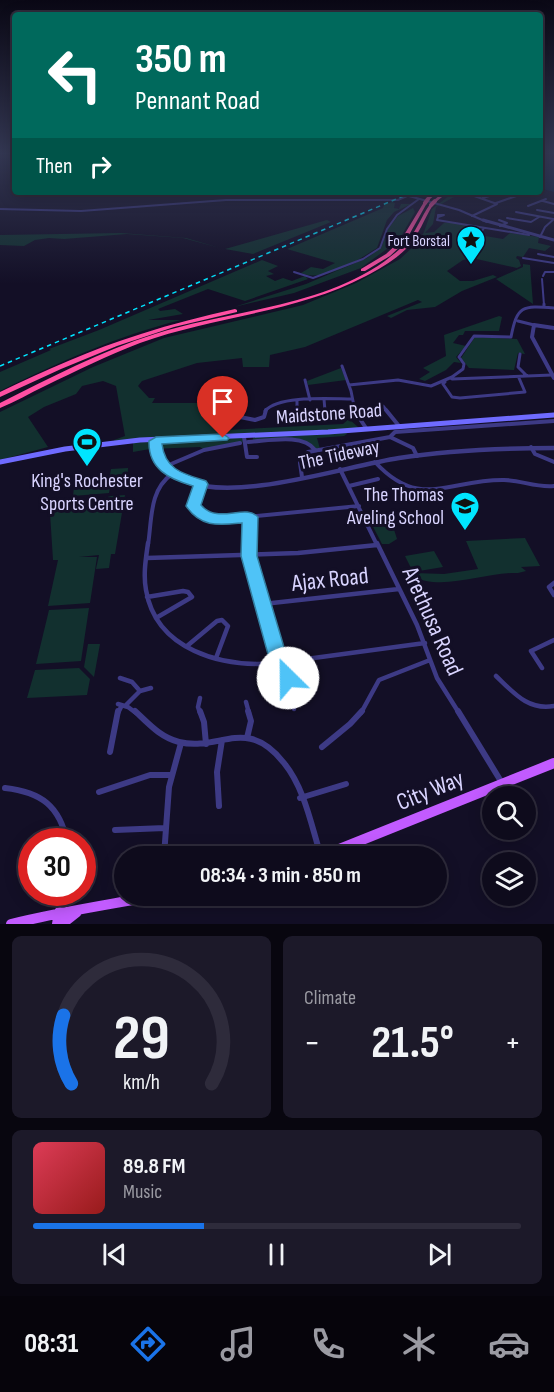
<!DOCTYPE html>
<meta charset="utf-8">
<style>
:root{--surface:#0e0b1c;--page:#1c1929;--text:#f1f3f6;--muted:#9b9ba3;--line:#2e2b3b;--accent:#1a73e8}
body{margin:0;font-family:"Sofia Sans Condensed",sans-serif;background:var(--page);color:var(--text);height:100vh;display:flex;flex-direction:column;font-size:22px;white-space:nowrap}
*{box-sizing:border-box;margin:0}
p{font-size:20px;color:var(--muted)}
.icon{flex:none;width:33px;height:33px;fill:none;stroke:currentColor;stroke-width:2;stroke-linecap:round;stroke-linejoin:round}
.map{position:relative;height:924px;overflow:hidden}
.panel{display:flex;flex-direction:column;gap:12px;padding:12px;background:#08060f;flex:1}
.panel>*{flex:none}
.top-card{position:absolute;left:12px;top:12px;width:531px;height:183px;border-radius:6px;box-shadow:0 3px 15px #0003,0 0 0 2px var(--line);background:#00695c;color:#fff;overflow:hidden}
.controls{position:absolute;left:482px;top:786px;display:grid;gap:12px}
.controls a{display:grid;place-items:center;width:54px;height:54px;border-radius:50%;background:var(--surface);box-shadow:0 3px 15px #0003,0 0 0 2px var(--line);font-size:30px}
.speed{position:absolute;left:18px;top:828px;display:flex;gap:12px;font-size:30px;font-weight:700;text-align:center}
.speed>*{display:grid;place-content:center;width:78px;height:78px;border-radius:50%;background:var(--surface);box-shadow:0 3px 15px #0003,0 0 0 2px var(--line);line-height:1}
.speed .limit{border:9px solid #d22;background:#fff;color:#111}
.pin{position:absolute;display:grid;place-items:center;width:51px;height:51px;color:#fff;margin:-62px -26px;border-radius:50% 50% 50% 0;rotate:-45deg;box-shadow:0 0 6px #0007}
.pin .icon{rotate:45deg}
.me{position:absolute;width:66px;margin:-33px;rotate:337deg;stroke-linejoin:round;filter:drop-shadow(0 0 4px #0008)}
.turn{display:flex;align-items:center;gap:21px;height:126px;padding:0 24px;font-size:27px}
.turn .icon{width:78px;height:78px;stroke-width:2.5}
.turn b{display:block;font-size:42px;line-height:51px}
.then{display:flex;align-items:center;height:57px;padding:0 24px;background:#0003;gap:12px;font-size:22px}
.big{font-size:45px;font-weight:700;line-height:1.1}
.panel .widget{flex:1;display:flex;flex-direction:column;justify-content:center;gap:9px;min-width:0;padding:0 21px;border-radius:9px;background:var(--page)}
.panel .dial{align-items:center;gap:0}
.dial svg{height:156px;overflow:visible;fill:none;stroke:var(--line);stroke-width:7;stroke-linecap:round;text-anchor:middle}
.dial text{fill:var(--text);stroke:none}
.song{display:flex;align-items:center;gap:18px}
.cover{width:72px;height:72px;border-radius:9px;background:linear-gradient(135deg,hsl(350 70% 55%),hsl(0 70% 35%))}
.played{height:6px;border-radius:3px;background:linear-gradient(90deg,var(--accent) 35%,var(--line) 35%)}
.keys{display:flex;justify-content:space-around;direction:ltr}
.heat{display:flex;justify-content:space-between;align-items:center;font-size:33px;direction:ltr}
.panel .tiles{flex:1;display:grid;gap:12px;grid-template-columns:1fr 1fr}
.widget:last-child{grid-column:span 2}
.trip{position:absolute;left:114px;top:846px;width:333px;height:60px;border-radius:30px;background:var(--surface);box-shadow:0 3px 15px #0003,0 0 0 2px var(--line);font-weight:700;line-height:60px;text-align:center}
.menu{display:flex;height:96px;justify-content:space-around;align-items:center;background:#06040b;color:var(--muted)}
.menu .icon{width:42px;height:42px}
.menu .current{color:var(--accent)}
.menu b{font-size:27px;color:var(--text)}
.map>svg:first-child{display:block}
</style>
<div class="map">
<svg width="554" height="924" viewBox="0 0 554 924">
<rect width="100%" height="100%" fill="#130f26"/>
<path fill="#12302f" d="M454,192H463L436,207L433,224L425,233L434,232L444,223H456L484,229L479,235L503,239L510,233L539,237L538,243L551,246L545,251L529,248L523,257L517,256L516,258L519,260L521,266L517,268L472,258L463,260L447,271L460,281H473L493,275L497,277L462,291L435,307L407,310L391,318L387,316L422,302L418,300L305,347L270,355L269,367H243L242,358L197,363L142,381L138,386L149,398H155L152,403H204L236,407L239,410L223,415L227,430L343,424L349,419L359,428L345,431L347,434L344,436L317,438L320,449L315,450C306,432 271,441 253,442V437H244V442L204,450L200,447L150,449L133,452V441L114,443V440L125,436L116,386L103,381L82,386L76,394L44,407L28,417L48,447L0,460V412L93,367L164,338L303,305L356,283L400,259L418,242L424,232L432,209Z
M392,202L395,203L394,208L399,209L401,204H411L394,212L387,220L377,248C356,261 326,283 301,273L311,267L323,269L335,263L287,249L383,208L384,205Z
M413,208L415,212L399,240L361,268L294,293L234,307L306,284L367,258L381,248L388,229L398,216Z
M327,220L331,222L253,254L225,249Z
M121,233L186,238L220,248L183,238L127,234L64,239L49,238L35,240L24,246L0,245V235Z
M262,260L278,266L268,271L274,274L266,276L275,281L283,278L292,281L305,276L308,279L245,301L208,289L158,309L160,311L175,309L183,314L148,320H181C117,336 59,362 0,391V372L51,350L49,349L99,330Z
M523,264L530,265L533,304L496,279L523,267Z
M499,316L502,317L499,331H465L463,335H459L453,343L466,346L456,357L461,363L454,362L446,370L425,381L419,379L430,372L423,368L446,356L444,335Z
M475,337L517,339L525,354L518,353L514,370L469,368L461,358Z
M341,368L346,380L308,385L307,381Z
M128,468L127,485L110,487L109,493L73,496L75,478L110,475L111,469Z
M125,495L115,554H111L109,568L96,569L99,555L79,557H97L90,603L48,606L58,560H53L50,513L111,496Z
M379,516L390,517L397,539L389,544H382L369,519Z
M525,538L540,566L521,567L526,571L518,573C484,572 443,592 411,576L414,573L444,574L478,569L466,541Z
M434,551L443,567L413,572L405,556Z
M89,608L81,661L36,664L49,610Z
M88,644H100L94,677L84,667Z
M79,668L90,679L87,695L27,698L35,670Z"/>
<path fill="#0a1f44" d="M540,158H554V192L540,188Z"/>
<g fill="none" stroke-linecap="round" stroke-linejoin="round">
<path stroke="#3d3a85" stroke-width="2" d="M393,192L402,194L407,192
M463,192L497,204L472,216
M483,198L502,192
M543,201L554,204
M496,203L522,194L515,192
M528,206L546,199
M0,209L81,211L226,200H398L407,196
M537,210L554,213
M516,212L553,219
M438,215H444L438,217Z
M438,217L437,220L529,235
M507,218L531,222L539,217
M499,220L507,223L500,226
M480,234L484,228
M540,237L545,227L554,219
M538,254L554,257
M523,258L554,263
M294,272L313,278L363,259L380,248L387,229L397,215L419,199
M543,276L545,272H554
M542,279L544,305"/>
<path stroke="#3d3a85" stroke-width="3" d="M544,304V307
M518,321L534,325
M520,354L518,367L527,376
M342,366L351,391L355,411
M452,379L552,375
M305,380L310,400
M445,382L443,384L452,397L460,398L525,392L519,378
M349,385L398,380L431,386L452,377L463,369L464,364L459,357L474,336L511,337C517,306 522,305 554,308
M324,399L325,411
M297,400V411
M383,406L387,411
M265,411C279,395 331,399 352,399"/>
<path stroke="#3d3a85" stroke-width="4" d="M297,410V418L300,420
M325,410V416L338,415
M354,410L366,428
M386,410L399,426
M240,417L255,420L264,417L266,410
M244,437L247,457H257
M390,437L413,448L417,456
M248,442C268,441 303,433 315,450
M531,447L535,454L554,462
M375,462C420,511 449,479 504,480C521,480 536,488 554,486
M164,467L204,450L240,443
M340,469L377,545
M302,477L300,463L308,452L390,437L395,432L554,421
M200,484L193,506L200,514L217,520L359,506
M349,486L378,479
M148,545C152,520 149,490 172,474
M249,545L250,517"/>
<path stroke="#3d3a85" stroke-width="4.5" d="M148,543C146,558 143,574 146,590C156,650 222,668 275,663L278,658
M249,543V556L278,658
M377,543L417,625L437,678L459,713
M147,558L298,553L377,545
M554,583L549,587L554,595
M147,597L183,591L188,592L192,597L156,618
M263,604L399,589
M187,646L217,621L222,620L228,626L216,658
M278,658L284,662L425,643
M284,662L294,709
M542,668L531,651L554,640
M496,676C513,692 528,711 554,706
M120,678L132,682L140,691
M200,698L198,707L200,713
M246,702L249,713
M118,704L128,707L136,713
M126,705L140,691L151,688
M118,713L122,705
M361,713L379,680L430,660"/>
<path stroke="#3d3a85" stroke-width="6" d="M135,711C149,724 160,737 179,742C220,752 246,715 284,763C305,789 311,825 321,856
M200,711L204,722L206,744
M458,711L502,783
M247,738L251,721L248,711
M322,747L350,724L362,711
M110,752L118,711
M5,788C41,792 60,806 67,842
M99,792L150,775H171
M300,798L346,784
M219,806L217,772L222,740
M115,830L165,828
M164,856L169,787L181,743
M60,912L62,892"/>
<path stroke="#3d3a85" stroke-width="2" d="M402,194L459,210L487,222"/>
<path stroke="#3d3a85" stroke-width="3" d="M483,220L554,240"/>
<path stroke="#3d3a85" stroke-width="4" d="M554,328L534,325L532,337L554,378"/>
<path stroke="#3d3a85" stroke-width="4.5" d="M156,441L164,467C171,472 180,479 187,482C242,501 342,467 399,458C450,450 502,448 554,448"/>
<path stroke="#6f6bff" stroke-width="5" d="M0,462L65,449L140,440L328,432L554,415"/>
<path stroke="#c25bff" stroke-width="10" d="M322,856L554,763
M11,924C59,912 107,905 155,896
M57,924L59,912
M62,924L77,912"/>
<path fill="#ff4fa3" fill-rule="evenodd" d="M434,192H438L429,200H427V198Z
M444,192H448L436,202H434V200Z
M424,202L427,203L405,242L390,256L365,271H361V269L386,254L401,240Z
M430,204L433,205C424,219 419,235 407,248C396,259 380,269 366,276C296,313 214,316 140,343C108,355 76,371 45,386C30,393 15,402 0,408V403C50,378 101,351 155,334C230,310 319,308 385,261C392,255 400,250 406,243C416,232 421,217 430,204Z
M235,309L237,310V312L174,327L117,346L61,369L0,397V392C46,370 92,349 141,334C172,324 203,316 235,309Z"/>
<path stroke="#00e5ff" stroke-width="1.5" stroke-dasharray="4.5 4" stroke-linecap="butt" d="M0,366L413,192"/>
<path stroke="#ff4fa3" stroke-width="4" d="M425,203L428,199
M431,205L435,201"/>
</g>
<linearGradient id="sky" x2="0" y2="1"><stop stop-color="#0a0815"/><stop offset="0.54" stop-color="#333752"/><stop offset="1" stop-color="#333752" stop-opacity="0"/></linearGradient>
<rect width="554" height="284" fill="url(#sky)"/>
<path fill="#4fc3f7" stroke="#337fa1" stroke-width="1.5" d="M223,434L229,438L227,440L162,444C165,470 184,474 206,481L208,484L201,505C218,525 245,503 258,517L257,556L286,654C295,659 299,674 294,683L288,686L281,683L276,666L269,658L241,556L242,523C219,525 201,528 186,506L193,486C169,479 148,469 149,441L156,437Z"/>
<defs>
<g id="sight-pin" transform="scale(1.5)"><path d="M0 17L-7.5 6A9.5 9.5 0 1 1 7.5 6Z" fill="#00e5ff" stroke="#130f26"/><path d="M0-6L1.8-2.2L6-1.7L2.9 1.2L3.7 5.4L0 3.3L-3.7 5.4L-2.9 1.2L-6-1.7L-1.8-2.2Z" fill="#111"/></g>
<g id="stadium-pin" transform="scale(1.5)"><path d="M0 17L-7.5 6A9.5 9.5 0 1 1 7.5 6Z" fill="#00e5ff" stroke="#130f26"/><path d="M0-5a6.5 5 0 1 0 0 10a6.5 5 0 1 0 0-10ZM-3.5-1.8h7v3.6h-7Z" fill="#111"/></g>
<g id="school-pin" transform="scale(1.5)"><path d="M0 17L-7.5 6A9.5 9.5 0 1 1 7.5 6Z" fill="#00e5ff" stroke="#130f26"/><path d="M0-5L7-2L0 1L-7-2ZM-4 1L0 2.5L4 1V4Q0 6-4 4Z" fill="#111"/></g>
</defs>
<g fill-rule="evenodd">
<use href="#sight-pin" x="471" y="240"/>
<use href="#stadium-pin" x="87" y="442"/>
<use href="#school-pin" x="465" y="506"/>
</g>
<g text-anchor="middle" stroke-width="6" stroke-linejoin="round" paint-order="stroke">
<g font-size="16" fill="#d9d4ff" stroke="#130f26" text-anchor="end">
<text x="450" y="246">Fort Borstal</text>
</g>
<g font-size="20" fill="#d9d4ff" stroke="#130f26">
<text transform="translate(329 413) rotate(-4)" y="7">Maidstone Road</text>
<text transform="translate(339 454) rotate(-12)" y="7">The Tideway</text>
</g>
<g font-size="20" fill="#d9d4ff" stroke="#130f26">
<text x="87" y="487">King's Rochester<tspan x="87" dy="23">Sports Centre</tspan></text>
<text x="444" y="501" text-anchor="end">The Thomas<tspan x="444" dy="23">Aveling School</tspan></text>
</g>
<g font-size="24" fill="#d9d4ff" stroke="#130f26">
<text transform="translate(330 579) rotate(-6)" y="8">Ajax Road</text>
<text transform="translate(433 621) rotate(66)" y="8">Arethusa Road</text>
<text transform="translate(430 790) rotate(-22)" y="8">City Way</text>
</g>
</g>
</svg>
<div class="controls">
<a><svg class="icon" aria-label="search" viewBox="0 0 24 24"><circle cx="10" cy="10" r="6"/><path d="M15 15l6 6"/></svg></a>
<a><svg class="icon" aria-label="layers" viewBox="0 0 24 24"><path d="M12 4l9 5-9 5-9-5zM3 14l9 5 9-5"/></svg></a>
</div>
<div class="speed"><div class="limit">30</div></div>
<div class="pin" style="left:223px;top:438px;background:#d93025"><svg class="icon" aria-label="arrive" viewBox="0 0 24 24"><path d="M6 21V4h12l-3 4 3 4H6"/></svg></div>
<svg class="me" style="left:288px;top:678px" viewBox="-20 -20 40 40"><circle r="19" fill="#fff"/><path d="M0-13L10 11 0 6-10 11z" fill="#4fc3f7"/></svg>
<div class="trip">08:34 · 3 min · 850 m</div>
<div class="top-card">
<div class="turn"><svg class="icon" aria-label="left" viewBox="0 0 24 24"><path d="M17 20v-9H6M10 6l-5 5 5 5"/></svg><div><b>350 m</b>Pennant Road</div></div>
<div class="then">Then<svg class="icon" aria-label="right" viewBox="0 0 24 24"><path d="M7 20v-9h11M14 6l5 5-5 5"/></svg></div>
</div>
</div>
<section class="panel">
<div class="tiles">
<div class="widget dial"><svg viewBox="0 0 100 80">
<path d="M14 69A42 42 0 1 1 86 69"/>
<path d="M14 69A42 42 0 0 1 10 34" stroke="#1a73e8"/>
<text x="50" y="56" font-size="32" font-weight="700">29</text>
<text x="50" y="72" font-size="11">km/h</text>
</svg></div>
<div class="widget"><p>Climate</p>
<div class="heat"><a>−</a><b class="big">21.5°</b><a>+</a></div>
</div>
<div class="widget">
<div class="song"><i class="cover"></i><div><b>89.8 FM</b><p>Music</p></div></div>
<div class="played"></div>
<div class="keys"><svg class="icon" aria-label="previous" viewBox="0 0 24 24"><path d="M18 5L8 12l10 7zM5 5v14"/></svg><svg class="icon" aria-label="pause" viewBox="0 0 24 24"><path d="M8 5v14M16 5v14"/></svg><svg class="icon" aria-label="next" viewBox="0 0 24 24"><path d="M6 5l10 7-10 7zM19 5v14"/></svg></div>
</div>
</div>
</section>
<nav class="menu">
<b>08:31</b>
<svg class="icon current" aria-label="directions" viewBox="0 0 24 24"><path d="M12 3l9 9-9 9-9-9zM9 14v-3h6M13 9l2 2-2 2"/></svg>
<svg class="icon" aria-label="music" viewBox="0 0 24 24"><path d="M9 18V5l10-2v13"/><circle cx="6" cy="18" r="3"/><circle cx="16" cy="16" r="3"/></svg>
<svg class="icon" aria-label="phone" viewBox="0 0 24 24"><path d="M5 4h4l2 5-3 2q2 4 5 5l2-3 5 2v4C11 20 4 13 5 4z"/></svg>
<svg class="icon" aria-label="climate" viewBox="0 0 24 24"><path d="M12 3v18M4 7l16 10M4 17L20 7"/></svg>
<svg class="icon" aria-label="car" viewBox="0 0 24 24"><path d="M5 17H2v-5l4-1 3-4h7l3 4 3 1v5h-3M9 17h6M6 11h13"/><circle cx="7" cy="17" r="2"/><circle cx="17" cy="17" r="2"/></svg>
</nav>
